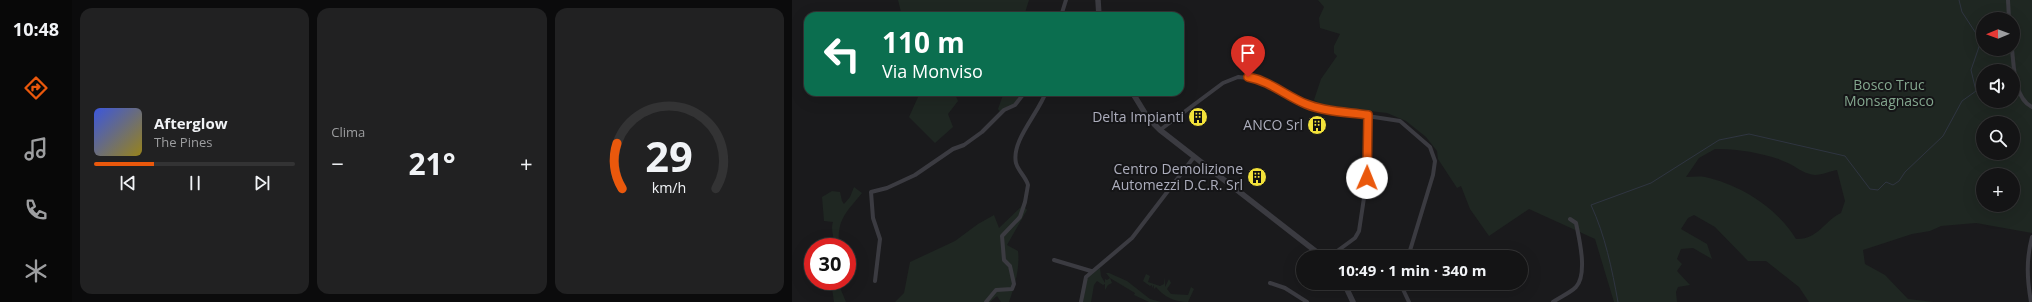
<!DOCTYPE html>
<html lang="it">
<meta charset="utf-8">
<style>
:root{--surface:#141415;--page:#212122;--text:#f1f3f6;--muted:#9d9ea0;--line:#333334;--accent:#ea580c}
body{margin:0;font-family:"Open Sans",sans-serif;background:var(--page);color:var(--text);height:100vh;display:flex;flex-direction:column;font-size:15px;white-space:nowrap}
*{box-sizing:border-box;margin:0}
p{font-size:13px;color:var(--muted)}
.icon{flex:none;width:22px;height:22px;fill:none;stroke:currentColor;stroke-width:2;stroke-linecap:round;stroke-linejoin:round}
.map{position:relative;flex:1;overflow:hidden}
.sheet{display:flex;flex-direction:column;gap:8px;padding:8px;background:#0b0b0c;width:720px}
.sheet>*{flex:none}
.top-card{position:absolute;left:12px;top:12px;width:380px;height:84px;border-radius:12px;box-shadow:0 4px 16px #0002,0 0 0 1px var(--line);background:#0b6e4f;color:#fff;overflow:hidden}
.needle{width:26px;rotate:269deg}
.buttons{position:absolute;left:1184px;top:12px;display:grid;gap:8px}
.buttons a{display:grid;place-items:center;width:44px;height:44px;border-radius:50%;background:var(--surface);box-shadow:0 4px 16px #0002,0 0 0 1px var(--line);font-size:20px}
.speed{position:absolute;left:12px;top:238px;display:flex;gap:8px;font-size:20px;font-weight:700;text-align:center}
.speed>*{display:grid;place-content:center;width:52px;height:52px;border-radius:50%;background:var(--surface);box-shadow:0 4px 16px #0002,0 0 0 1px var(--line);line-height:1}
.speed .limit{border:6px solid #d22;background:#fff;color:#111}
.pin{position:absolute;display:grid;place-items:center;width:34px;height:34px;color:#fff;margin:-41px -17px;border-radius:50% 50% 50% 0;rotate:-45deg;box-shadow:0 0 4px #0007}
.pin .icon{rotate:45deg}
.me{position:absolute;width:44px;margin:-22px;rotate:1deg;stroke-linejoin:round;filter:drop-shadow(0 0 3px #0008)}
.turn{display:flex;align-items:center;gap:14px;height:84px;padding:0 12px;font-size:18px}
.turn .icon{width:52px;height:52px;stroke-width:2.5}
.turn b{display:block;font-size:28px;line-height:34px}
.big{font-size:30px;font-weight:700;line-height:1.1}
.sheet .widget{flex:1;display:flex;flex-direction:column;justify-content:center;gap:6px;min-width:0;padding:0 14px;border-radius:12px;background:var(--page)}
.sheet .dial{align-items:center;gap:0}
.dial svg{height:104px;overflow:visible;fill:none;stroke:var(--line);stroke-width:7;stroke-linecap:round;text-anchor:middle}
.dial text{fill:var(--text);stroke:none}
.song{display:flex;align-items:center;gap:12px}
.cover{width:48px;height:48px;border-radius:6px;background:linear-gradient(135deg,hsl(230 70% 55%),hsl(50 70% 35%))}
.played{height:4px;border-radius:2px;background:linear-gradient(90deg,var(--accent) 30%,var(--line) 30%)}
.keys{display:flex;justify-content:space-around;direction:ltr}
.heat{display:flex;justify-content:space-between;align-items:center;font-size:22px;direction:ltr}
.sheet .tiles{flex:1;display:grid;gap:8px;grid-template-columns:repeat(3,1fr)}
.trip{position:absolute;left:504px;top:250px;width:232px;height:40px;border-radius:20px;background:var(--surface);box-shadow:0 4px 16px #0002,0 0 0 1px var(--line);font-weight:700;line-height:40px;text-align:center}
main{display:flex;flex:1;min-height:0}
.tab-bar{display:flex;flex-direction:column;width:72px;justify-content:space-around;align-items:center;background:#080808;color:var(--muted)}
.tab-bar .icon{width:28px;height:28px}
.tab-bar .current{color:var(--accent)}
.tab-bar b{font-size:18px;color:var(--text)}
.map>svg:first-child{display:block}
</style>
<main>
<nav class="tab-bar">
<b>10:48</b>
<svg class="icon current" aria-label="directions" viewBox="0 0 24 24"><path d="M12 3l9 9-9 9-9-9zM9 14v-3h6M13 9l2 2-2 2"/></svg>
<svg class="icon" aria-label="music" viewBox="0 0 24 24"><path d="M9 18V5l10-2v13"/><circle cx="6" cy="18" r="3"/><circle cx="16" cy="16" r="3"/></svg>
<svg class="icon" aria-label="phone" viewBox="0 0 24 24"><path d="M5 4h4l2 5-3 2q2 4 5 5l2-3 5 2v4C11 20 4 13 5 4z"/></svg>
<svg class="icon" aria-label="climate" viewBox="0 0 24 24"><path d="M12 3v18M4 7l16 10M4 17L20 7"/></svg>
</nav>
<section class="sheet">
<div class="tiles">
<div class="widget">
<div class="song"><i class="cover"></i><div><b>Afterglow</b><p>The Pines</p></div></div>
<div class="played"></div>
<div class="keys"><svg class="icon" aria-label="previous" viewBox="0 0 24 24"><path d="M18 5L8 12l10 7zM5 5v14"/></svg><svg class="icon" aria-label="pause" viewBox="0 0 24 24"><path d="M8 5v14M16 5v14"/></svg><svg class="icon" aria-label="next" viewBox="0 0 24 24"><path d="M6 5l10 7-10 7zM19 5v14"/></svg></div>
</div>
<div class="widget"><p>Clima</p>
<div class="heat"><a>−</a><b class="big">21°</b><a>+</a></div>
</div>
<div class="widget dial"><svg viewBox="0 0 100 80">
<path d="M14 69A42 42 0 1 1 86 69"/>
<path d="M14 69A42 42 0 0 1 10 34" stroke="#ea580c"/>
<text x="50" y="56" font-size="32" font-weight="700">29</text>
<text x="50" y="72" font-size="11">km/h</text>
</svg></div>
</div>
</section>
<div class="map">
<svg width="1240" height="302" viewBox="0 0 1240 302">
<rect width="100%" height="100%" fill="#1a1a1c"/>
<path fill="#1f2722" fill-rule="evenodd" d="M106,0H237L232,16H110Z
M526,0H1240V233L1184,223L1149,226L1138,231L1120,234L1071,250L1073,264L1093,275L1116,299L1142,302H1017L1007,287L974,261H956L923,227L902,215L896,218L889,229L915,244L920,259L901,248L889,249L885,259L890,264L885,271L898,285L886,287L884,292L885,302H822L803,239L737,209L697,236L678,209L669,186L665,188L646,159L645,151L634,137L614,121L595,113L533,106L522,100L529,79L545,56L542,53V46L548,34L528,28L527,18L532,7ZM1191,19H1221V49H1191ZM1191,71H1221V101H1191ZM1191,123H1221V153H1191ZM923,149C944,148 979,154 998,164C1007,169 1013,174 1023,175C1030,175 1038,171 1045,170L1053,201L1049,213C1032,221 1026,240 1004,239C985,208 949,185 913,177C907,176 900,177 894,177L907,158ZM1191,175H1221V205H1191Z
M125,92H162L166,101L156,114L161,127L143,143L117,117L126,97Z
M212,92H231L222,104L208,112L206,109Z
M62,187L70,193C53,214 45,219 47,247H42C43,238 38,231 41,222L32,221L30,197L40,191L48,192L50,201L52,204L58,197Z
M231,205L235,210L215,245L226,251C228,268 223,285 217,302H209L205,296L198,302H103L112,293L118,262L163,241L186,224L202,215L207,228Z
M308,268L309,276L313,283V279L315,280L318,278L314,273H317L335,281L358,299L369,302H357L342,295L343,293L318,278L320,283L316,285L313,290V284L311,285L305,281L302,285L299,302H291L295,278Z
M354,274L358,276L356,282L368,286L372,284L373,277V287L377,279L379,283L375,289L379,294L396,295L399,287L402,289L396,302C383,302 372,297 364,287L362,289V285L360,288V285L358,286L351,281Z
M39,281H48L49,290L54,302H42Z"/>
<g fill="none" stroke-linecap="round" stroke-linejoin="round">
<path stroke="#2f3541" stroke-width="1" d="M826,302C820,269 813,235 799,205L859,183L927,140L957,134L1053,156L1078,189L1086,190L1094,182L1101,185L1107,181L1113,172L1151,136L1170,101L1184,91L1179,70L1189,41L1170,12L1167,0"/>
<path stroke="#3b3b41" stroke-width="4" d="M1216,0L1217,19
M269,16L274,0
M1220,49C1222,67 1222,98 1240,107
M368,130L431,83L446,77L468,79L513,104L523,108L608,121L638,147L643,161L641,175L616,257
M537,257L563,238L567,231L575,178V115
M262,260L299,271
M83,281L88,239L81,218L79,192L95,188L123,175L161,149L172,145L190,132L212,110L223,105L233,92
M478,283L493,288L515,302
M608,283L617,302
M194,302L204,290L220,289L222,284L218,266L212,260L210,236L228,217L233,202L236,185C234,177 226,171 224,163C219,141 246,114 254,92
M289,302L294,277L340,238L402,157
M761,302C768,297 778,293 784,287C796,274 787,238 784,223L778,219
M1239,302C1235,279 1234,260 1240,237"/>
<path stroke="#3b3b41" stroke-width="5.5" d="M306,0L307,16
M340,92L356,118L368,130L531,257
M552,283L561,302"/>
</g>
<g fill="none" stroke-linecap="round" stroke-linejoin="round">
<g stroke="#983908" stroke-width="10">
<path id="route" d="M456,77C478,81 494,96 514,104C533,112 556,112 576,115L575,178"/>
</g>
<use href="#route" stroke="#ea580c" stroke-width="7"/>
</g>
<defs>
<g id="building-disc" transform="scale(1)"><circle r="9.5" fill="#f3e23a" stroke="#151517"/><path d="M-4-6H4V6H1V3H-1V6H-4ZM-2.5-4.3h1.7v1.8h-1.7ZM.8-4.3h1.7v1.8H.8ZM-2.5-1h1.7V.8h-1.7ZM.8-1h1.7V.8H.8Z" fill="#111"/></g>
</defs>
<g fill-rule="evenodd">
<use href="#building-disc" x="406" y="117"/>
<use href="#building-disc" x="525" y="125"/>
<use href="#building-disc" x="465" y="177"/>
</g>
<g text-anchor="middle" stroke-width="4" stroke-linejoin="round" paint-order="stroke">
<g font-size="14" fill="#83a68e" stroke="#151517">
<text x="1097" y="90">Bosco Truc<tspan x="1097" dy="16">Monsagnasco</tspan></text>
</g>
<g font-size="14" fill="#acadbc" stroke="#151517" text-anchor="end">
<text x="392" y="122">Delta Impianti</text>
<text x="511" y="130">ANCO Srl</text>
<text x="451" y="174">Centro Demolizione<tspan x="451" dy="16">Automezzi D.C.R. Srl</tspan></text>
</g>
</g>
</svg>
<div class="buttons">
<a><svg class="needle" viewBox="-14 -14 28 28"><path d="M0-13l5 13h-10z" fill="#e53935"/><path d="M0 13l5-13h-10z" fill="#9d9ea0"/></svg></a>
<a><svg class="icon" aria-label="sound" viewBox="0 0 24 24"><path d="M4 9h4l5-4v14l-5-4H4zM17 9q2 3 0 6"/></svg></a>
<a><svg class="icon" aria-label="search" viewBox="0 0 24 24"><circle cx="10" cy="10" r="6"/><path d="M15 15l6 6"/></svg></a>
<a>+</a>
</div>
<div class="speed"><div class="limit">30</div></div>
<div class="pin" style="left:456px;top:77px;background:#d93025"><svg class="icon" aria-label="arrive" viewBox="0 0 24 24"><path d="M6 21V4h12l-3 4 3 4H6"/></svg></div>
<svg class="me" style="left:575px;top:178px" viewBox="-20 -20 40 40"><circle r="19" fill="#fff"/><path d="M0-13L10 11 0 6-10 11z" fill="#ea580c"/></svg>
<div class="trip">10:49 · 1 min · 340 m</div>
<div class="top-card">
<div class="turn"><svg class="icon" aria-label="left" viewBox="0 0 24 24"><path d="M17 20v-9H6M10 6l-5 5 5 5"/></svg><div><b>110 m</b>Via Monviso</div></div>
</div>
</div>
</main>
